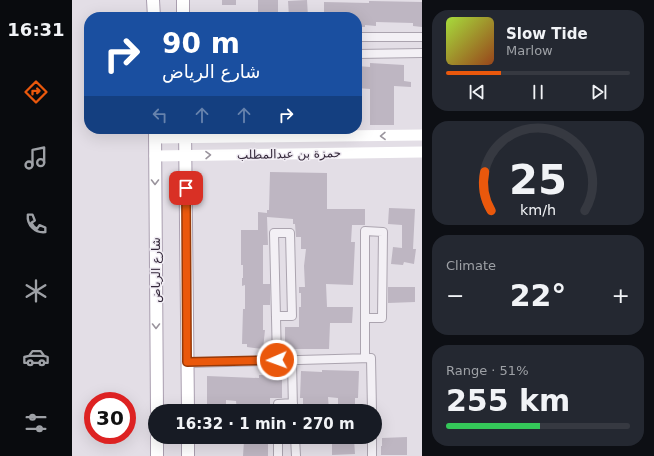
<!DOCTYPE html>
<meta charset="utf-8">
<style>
:root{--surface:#171b24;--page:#242831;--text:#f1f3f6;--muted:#9ea1a6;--line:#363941;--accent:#ea580c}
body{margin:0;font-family:"DejaVu Sans","Noto Naskh Arabic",sans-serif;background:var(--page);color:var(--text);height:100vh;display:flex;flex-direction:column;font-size:15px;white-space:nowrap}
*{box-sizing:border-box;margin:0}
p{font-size:13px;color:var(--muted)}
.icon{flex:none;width:22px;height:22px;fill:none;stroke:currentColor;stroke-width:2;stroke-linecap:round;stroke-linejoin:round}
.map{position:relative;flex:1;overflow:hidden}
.sheet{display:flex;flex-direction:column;gap:10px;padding:10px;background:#0d0f14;width:232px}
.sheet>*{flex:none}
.top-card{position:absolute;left:12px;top:12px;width:278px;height:122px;border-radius:16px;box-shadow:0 4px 16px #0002;background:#1a4fa0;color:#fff;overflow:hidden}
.speed{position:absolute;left:12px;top:392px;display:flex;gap:8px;font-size:20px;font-weight:700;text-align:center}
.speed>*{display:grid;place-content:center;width:52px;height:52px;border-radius:50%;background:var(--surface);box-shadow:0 4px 16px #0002;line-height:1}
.speed .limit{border:6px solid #d22;background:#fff;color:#111}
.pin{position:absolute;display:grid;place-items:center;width:34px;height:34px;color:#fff;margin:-17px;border-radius:8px;box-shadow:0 2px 6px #0006}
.me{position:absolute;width:44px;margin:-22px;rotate:268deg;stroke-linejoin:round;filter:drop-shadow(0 0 3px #0008)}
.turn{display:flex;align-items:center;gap:14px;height:84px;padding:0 12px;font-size:18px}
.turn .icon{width:52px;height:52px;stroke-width:2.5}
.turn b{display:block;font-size:28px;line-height:34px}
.lanes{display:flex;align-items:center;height:38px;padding:0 12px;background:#0003;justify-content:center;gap:20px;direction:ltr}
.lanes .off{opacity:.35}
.big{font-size:30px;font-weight:600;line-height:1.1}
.sheet .widget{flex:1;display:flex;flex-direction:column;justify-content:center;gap:6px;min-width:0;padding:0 14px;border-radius:16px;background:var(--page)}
.sheet .dial{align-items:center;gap:0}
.dial svg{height:104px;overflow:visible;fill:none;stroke:var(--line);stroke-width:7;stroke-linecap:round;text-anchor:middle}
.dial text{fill:var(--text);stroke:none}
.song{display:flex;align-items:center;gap:12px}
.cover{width:48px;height:48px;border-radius:6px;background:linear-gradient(135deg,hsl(80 70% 55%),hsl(20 70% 35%))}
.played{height:4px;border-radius:2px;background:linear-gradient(90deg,var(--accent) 30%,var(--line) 30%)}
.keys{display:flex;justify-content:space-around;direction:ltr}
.heat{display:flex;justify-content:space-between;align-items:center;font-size:22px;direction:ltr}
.charge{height:6px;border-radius:3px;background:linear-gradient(90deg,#34c759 51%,var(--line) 0)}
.trip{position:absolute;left:76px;top:404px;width:234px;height:40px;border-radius:20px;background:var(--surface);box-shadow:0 4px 16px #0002;font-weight:600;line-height:40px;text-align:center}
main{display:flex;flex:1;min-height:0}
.tabs{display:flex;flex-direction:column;width:72px;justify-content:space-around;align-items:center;background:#090b0e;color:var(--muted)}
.tabs .icon{width:28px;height:28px}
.tabs .active{color:var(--accent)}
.tabs b{font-size:18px;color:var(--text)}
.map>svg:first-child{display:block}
</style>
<main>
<nav class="tabs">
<b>16:31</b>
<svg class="icon active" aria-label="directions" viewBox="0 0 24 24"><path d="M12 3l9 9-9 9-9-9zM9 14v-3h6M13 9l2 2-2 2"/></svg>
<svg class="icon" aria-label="music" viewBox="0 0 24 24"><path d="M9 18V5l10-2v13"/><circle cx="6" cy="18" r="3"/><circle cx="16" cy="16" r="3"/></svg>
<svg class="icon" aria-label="phone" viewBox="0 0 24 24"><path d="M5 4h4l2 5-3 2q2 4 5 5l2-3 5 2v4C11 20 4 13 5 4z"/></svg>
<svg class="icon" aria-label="climate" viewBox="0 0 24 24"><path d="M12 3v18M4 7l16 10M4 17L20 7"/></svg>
<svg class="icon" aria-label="car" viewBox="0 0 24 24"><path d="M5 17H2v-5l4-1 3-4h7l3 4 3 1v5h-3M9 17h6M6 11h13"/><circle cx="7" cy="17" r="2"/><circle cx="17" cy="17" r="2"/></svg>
<svg class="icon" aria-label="filters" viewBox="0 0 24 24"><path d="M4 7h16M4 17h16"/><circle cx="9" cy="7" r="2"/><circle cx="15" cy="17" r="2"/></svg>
</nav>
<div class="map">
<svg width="350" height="456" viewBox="0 0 350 456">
<rect width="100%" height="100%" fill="#e3dee6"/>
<path fill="#beb6c2" d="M150,0H164V5H150Z
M186,0H206V17H186Z
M235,0L236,17H217L216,1Z
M297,1L350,2V27L341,26V23L304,22V26L293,25V27H285V17H252V2L297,3Z
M298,63L332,65V81L339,82V87L322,86V125H298V89L285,88V66L298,67Z
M198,172L255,173V209H293V225H280L279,242H283L281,285L254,284L255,307H281L280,323H258L257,349H213V327H227V307H229V293H227V287H233L232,266L234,249H229V237H224L223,224H221V219L195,217L196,245H191V284H198V305H191V330H193L191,349L175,347V344H170L171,309H173V285L170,286V278H171V265H169V230H186V212L195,213V210H197Z
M317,208L343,209L341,249H344L342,264L332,262L331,265L319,264L321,247L330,248V225L316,224Z
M316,287H343V302L316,303Z
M250,370L287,371L286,398H283V411H266V398L256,397L257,411H231V398H228L229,371L250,372Z
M187,375H210V398H198V411H165L164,401L154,400V411H135V376L187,378Z
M335,437V455H309V446H310V438Z
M282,439L283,454L260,455V440Z
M172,441H196V456H171Z"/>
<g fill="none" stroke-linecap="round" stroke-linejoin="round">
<g stroke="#aba4af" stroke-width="10">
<path id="street" d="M285,37H350
M285,54L350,53
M204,316H220L218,233H202L205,360
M293,358V231L311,232L310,318H293
M220,360L221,411
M115,363L299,358L300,411
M206,411V404L221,403
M206,437V456
M223,437L224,456
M300,437V456"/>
</g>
<g stroke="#aa9fb0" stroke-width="14">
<path id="primary" d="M81,0L82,17
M111,0V17
M83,129L85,411
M113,129L116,411
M85,437V456
M116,437V456"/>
</g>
<use href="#street" stroke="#f3f0f5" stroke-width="8"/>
<path stroke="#fff" stroke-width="11" d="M83,138L350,135
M83,156L350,152"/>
<use href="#primary" stroke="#fff" stroke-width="12"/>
</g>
<defs><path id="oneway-chevron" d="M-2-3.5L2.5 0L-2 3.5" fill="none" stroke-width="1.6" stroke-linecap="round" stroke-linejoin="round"/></defs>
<g stroke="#9a949d">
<use href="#oneway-chevron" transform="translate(311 136) rotate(179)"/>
<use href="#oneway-chevron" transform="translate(136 155) rotate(-1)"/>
<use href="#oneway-chevron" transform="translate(83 182) rotate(90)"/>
<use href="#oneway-chevron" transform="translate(84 326) rotate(90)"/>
</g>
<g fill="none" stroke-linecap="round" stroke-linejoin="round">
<g stroke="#983908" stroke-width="10">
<path id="route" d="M114,188L115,362L205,360"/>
</g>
<use href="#route" stroke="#ea580c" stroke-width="7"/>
</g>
<g text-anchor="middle" stroke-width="3" stroke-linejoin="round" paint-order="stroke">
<g font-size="12" fill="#35293b" stroke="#f1edf4">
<text transform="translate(217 154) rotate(-1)" y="4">حمزة بن عبدالمطلب</text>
<text transform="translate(84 270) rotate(-90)" y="4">شارع الرياض</text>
</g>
</g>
</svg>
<div class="speed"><div class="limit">30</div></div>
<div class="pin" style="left:114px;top:188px;background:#d93025"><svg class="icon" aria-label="arrive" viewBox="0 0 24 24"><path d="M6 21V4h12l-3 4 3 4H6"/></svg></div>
<svg class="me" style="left:205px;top:360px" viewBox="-20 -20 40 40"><circle r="17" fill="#ea580c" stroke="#fff" stroke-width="3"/><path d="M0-11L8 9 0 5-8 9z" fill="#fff"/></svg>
<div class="trip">16:32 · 1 min · 270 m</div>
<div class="top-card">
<div class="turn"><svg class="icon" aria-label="right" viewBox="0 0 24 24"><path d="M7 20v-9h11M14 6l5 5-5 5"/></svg><div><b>90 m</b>شارع الرياض</div></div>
<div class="lanes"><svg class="icon off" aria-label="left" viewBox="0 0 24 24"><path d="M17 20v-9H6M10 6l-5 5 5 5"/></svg><svg class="icon off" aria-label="ahead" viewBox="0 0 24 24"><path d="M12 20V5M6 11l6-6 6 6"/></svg><svg class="icon off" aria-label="ahead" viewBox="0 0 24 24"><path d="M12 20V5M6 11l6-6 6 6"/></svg><svg class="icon" aria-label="right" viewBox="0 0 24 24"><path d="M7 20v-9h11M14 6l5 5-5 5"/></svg></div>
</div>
</div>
<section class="sheet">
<div class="widget">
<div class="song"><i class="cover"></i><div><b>Slow Tide</b><p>Marlow</p></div></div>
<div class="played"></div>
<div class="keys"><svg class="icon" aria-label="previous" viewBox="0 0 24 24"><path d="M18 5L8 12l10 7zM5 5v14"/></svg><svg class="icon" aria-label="pause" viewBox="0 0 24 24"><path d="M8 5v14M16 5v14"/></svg><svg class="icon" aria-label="next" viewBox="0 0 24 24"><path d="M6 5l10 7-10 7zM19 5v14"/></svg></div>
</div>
<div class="widget dial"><svg viewBox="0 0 100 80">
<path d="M14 69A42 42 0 1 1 86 69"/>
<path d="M14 69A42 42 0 0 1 9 39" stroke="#ea580c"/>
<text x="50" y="56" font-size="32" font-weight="700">25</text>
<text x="50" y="72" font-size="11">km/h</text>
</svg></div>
<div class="widget"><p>Climate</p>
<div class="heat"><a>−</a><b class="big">22°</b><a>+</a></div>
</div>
<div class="widget"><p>Range · 51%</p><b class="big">255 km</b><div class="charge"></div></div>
</section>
</main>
